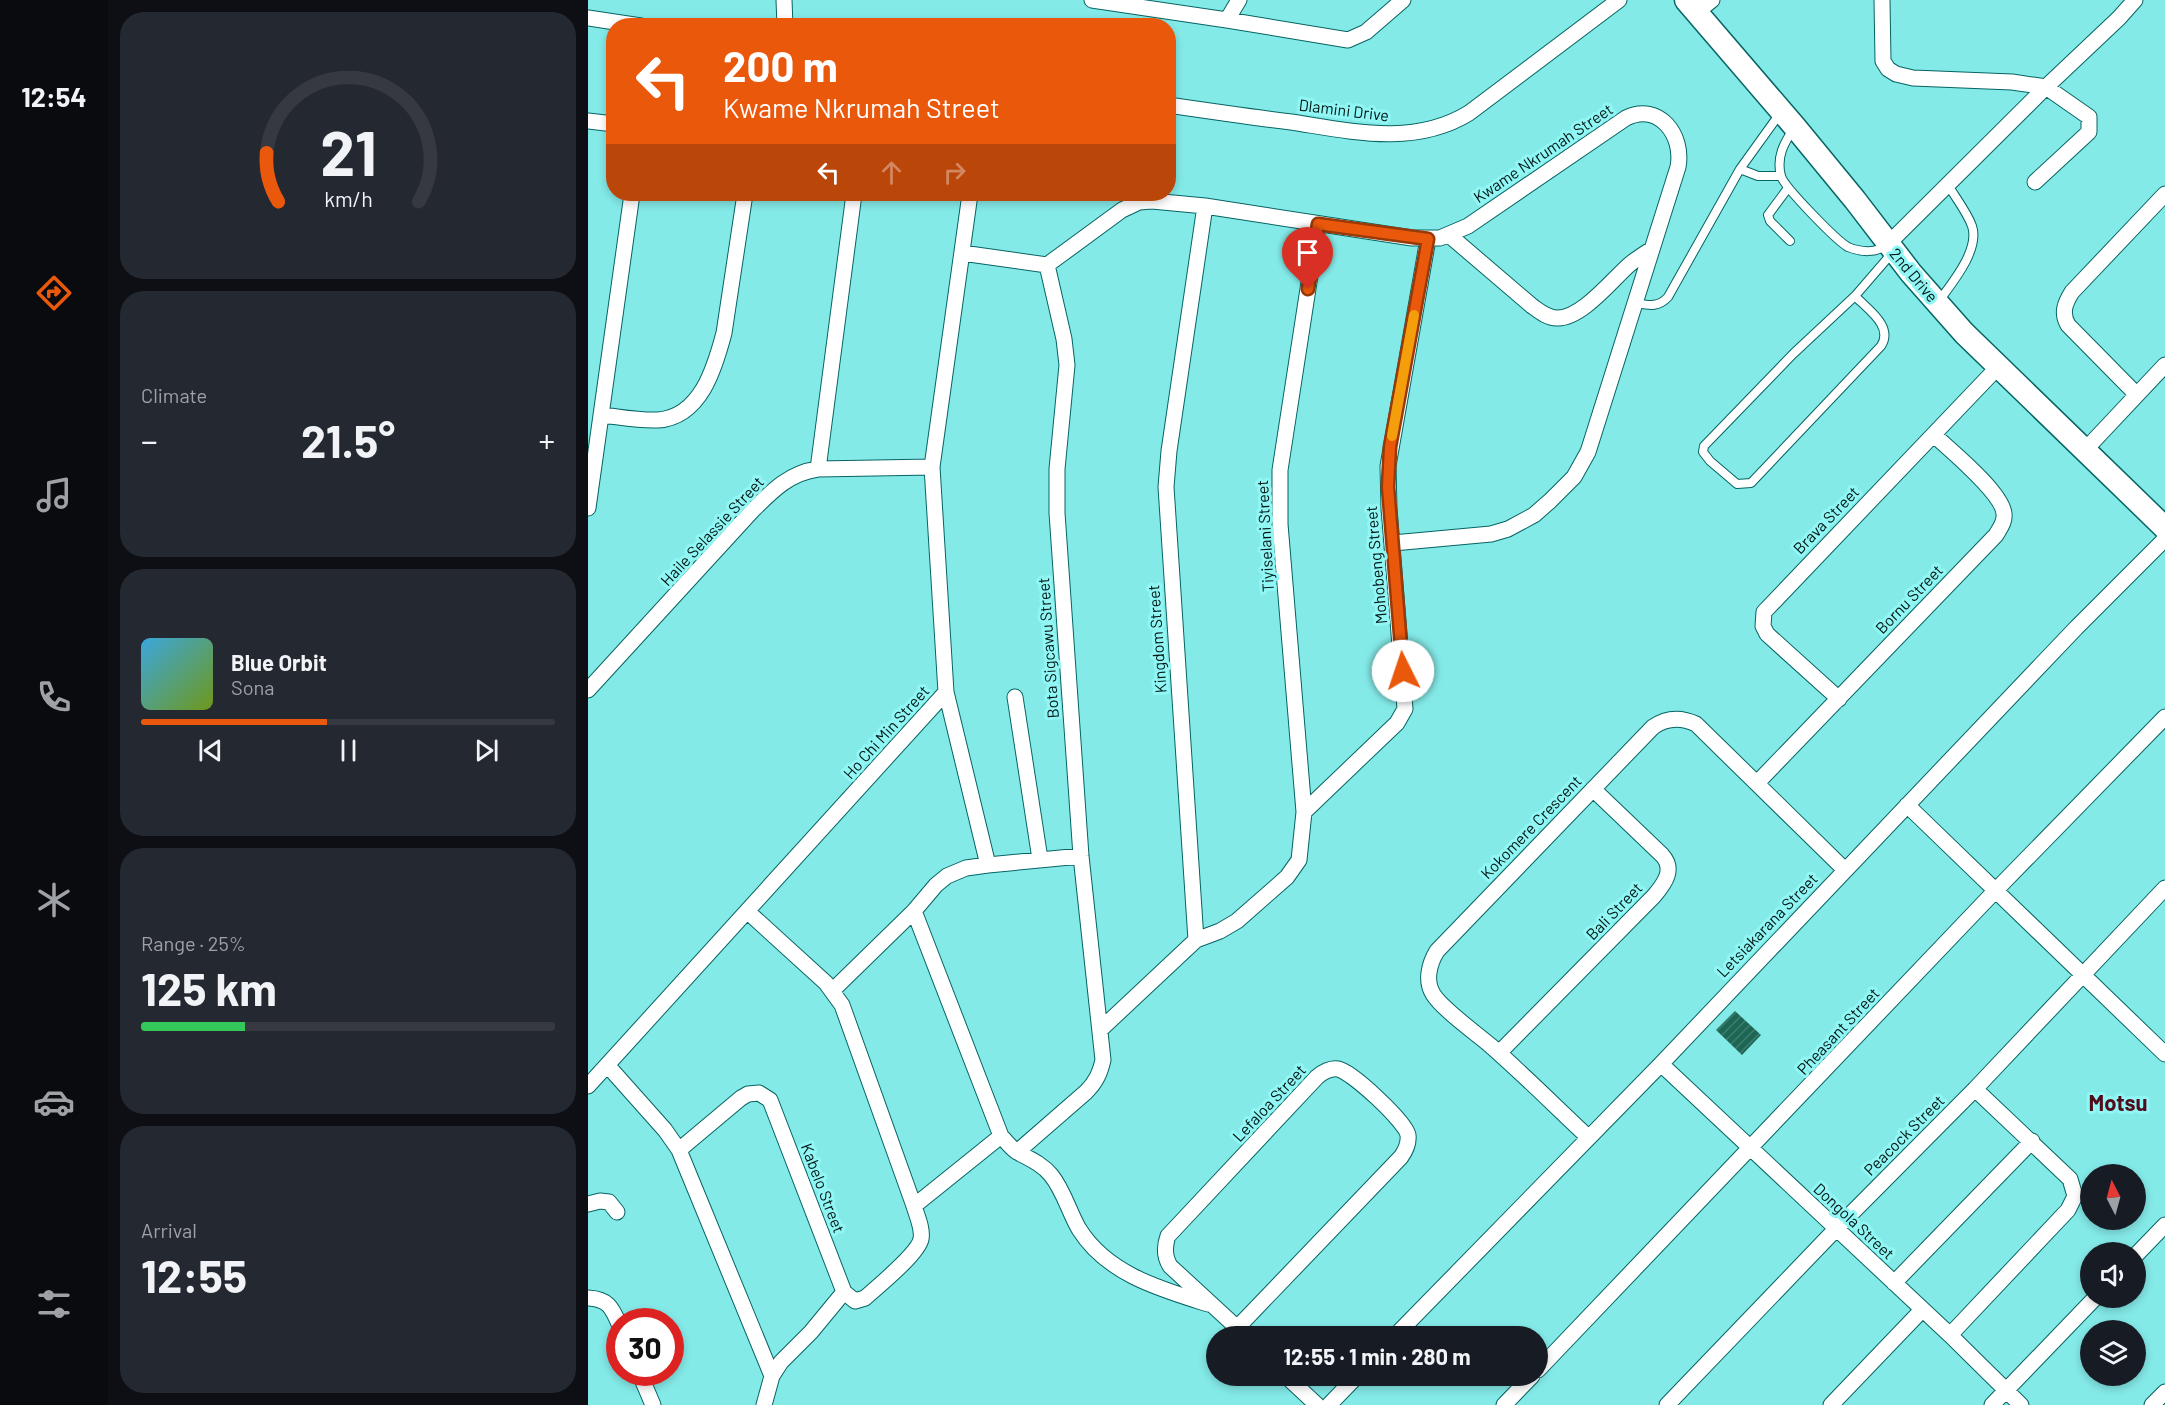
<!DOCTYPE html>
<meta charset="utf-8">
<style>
:root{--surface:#171b24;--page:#242831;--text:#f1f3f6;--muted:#9ea1a6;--line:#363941;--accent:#ea580c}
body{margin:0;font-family:Barlow,sans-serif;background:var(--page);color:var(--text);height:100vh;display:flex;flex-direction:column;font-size:22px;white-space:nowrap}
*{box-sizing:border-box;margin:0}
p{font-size:20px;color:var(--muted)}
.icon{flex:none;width:33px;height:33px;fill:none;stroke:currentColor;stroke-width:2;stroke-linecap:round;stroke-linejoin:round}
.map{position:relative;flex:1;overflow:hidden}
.panel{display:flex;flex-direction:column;gap:12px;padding:12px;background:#0d0f14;width:480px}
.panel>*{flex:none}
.hud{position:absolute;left:18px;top:18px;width:570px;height:183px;border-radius:24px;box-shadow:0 3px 9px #0003;background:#ea580c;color:#fff;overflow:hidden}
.needle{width:39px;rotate:354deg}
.controls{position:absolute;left:1492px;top:1164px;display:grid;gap:12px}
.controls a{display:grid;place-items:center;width:66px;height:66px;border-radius:50%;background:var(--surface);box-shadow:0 3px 9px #0003;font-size:30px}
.speed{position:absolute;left:18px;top:1308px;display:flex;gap:12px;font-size:30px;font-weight:700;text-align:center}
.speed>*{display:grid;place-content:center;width:78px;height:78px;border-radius:50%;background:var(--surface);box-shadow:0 3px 9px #0003;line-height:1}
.speed .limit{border:9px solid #d22;background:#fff;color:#111}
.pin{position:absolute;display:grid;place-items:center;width:51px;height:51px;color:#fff;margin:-62px -26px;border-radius:50% 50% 50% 0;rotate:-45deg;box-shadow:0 0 6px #0007}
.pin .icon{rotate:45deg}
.me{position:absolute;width:66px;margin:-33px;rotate:356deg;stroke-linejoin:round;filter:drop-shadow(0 0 4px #0008)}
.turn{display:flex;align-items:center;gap:21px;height:126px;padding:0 18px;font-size:27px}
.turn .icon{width:78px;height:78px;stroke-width:2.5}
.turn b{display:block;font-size:42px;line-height:51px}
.lanes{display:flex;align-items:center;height:57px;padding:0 18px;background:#0003;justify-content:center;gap:30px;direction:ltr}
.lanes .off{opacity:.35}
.big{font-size:45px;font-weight:700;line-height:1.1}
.panel .card{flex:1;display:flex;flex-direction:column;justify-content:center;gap:9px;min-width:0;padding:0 21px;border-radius:24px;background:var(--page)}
.panel .dial{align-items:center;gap:0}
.dial svg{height:156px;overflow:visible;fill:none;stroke:var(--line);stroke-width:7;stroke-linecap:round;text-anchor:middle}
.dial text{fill:var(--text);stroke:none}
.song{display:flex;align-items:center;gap:18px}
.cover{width:72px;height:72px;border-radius:9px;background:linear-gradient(135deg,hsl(200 70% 55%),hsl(80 70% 35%))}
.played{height:6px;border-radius:3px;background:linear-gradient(90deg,var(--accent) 45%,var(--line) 45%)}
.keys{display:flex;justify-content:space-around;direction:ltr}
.heat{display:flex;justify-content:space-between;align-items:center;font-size:33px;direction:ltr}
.charge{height:9px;border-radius:4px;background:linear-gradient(90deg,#34c759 25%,var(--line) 0)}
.trip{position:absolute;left:618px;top:1326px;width:342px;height:60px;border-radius:30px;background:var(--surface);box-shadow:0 3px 9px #0003;font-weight:700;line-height:60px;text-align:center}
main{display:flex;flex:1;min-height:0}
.tab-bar{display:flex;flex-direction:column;width:108px;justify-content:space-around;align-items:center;background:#090b0e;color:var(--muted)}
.tab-bar .icon{width:42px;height:42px}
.tab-bar .active{color:var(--accent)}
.tab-bar b{font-size:27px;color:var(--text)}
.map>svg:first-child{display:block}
</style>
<main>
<nav class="tab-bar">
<b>12:54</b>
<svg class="icon active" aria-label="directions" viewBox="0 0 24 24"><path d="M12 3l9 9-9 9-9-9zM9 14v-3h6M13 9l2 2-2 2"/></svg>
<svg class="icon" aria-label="music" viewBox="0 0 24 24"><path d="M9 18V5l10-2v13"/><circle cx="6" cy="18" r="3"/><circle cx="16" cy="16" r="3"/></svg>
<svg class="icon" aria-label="phone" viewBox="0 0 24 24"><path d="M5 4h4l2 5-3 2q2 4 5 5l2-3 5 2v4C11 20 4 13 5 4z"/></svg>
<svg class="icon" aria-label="climate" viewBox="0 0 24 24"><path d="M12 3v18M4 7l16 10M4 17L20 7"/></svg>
<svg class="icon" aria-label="car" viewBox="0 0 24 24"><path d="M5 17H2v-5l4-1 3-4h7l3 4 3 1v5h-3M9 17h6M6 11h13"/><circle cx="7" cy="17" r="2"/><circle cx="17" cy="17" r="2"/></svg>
<svg class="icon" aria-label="filters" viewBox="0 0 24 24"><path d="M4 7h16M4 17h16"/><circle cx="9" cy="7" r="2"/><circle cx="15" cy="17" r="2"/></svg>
</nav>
<section class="panel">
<div class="card dial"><svg viewBox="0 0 100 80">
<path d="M14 69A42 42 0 1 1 86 69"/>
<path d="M14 69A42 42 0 0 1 8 44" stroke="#ea580c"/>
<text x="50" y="56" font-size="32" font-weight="700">21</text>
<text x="50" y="72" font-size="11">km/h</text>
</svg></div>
<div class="card"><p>Climate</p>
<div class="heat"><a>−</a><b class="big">21.5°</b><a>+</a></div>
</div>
<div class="card">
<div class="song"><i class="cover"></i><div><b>Blue Orbit</b><p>Sona</p></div></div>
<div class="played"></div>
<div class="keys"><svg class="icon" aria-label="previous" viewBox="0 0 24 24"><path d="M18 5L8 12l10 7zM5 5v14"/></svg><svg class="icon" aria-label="pause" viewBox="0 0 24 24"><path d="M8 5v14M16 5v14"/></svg><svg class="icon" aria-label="next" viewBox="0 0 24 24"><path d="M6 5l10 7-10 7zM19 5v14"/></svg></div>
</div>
<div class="card"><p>Range · 25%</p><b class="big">125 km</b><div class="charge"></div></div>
<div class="card"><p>Arrival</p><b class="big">12:55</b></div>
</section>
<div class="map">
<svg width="1577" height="1405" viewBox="0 0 1577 1405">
<defs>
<pattern id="building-hatch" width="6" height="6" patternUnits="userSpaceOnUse" patternTransform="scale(1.5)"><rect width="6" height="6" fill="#1c6655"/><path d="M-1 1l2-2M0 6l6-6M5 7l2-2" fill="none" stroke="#427b6e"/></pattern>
</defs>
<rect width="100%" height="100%" fill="#84eae8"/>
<path fill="url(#building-hatch)" d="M1147,1011L1173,1035L1154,1055L1128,1030Z"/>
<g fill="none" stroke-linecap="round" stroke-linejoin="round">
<g stroke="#066463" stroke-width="10">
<path id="lane" d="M1206,128C1196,143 1188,157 1193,176C1196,187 1249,241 1260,247C1272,252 1289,254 1299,244
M1152,169L1170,176H1193
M1200,188L1180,215L1182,221L1202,241
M1267,296C1279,309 1306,326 1293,346L1163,483L1149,484L1122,461L1115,452L1116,446L1205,354L1267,296L1305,252
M1351,301C1364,283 1392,250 1384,226C1379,212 1367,197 1360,185
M1047,303C1060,305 1070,308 1080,297L1152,169L1193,112"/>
</g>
<g stroke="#066463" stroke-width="17">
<path id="street" d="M196,0L197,26
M504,0L639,20L760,40L778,32L815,0
M1294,0L1295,61L1300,69L1308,74L1325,78L1424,82L1458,87L1501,117V132L1447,182
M1109,12L1124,0
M0,18L53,26
M639,20L651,0
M580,105C621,111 662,117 703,122C762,131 826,147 881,113L1031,0
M0,121L26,124
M382,194L344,467L358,692L400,865
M861,235L944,306C951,311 959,318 969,318C993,319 1023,281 1041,265C1048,259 1056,254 1064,249
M1300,244L1458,87L1531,18L1547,0
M374,253L459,265L534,210L551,202L564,201L617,206L824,238H852L880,226L1038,118C1071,102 1096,135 1090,167L1000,452L986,477L962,501L946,515L920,529L903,534L805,543
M1549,395L1480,325C1473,313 1477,303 1484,292L1577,194
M14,415C32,417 52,421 70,420C113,417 127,367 136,333L157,194
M1497,450L1577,365
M230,469L266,194
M0,508L44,194
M0,690L164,511C184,491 201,473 230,469L344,467
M427,697L452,859
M1251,699L1179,634L1175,626L1176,612L1410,367
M1170,782L1408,535C1412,528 1417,522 1416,514C1415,493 1362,450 1346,435
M1319,805L1577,1054
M716,812L809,723L817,709L801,508L800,466L840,239
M326,911L413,1136C418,1141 423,1148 429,1152C442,1159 454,1164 463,1175C476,1191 481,1212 491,1229C519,1274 572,1289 620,1304
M608,940L578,487L581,451L617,206
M244,991L326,911L348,885L359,876L378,868L400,865L493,856
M512,1030L608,940L632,931L649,921L699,877L711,860L716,812L692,524V470L730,224
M911,1053L1066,896C1077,883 1087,869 1074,855L1005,789
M1073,1064L1362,1335L1433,1405
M20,1066L77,1130L91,1150L184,1376
M0,1086L358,692
M1000,1137C968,1107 936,1075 903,1046C889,1034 853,1008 845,994C837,981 841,964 849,951L1065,727C1078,718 1093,717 1108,724L1257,870
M91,1150L153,1098L160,1094L171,1093L182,1100L256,1292L267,1301L277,1298C289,1287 330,1254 333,1239C335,1229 329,1216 326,1206L254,1005L238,983L160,912
M429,1152L498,1092C508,1082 512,1073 515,1060L493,856L469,513V469L479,365L476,339L459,265
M0,1204L12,1201L21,1202L29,1212
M326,1206L413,1136
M1548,1255L1577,1225
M1306,1283L1444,1141
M0,1298C21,1299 24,1308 32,1326
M649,1328L813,1157C818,1150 821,1143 820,1135C818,1122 763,1071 750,1069C742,1068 735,1072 729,1077L580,1236C576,1247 576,1256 582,1266L658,1336
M1362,1335L1480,1210L1487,1196L1482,1179L1387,1089
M807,1336L1073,1064L1488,628L1577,539
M950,1370L1408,890L1577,717
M51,1372L65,1405
M698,1376L729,1405
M176,1405L184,1376L193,1362L223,1332L256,1292
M741,1405L769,1376
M916,1405L944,1376
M1079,1405L1248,1229L1387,1089L1577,888
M1243,1405L1334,1310
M1404,1405L1507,1298
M1564,1405L1577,1392"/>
</g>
<g stroke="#066463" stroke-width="25">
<path id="secondary" d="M1098,0L1207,127L1267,200L1323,273L1376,333L1577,528"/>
</g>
<use href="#lane" stroke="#fff" stroke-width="8"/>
<use href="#street" stroke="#fff" stroke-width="15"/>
<use href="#secondary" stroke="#fff" stroke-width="22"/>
</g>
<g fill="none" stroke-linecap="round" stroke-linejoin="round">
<g stroke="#983908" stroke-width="15">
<path id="route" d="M720,289L730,224L840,239L802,447L800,487L815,671"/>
</g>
<use href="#route" stroke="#ea580c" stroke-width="10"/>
<path stroke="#f59e0b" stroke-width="10" d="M804,436L826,315"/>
</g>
<g text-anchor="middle" stroke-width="6" stroke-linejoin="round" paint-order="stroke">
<g font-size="16" fill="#011514" stroke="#91f7f5">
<text transform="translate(756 110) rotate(7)" y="6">Dlamini Drive</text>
<text transform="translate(955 153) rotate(-34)" y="6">Kwame Nkrumah Street</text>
<text transform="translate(1326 275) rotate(50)" y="6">2nd Drive</text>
<text transform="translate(1238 520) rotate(-46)" y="6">Brava Street</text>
<text transform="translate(124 531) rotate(-47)" y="6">Haile Selassie Street</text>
<text transform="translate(677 536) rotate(-93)" y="6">Tiyiselani Street</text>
<text transform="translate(788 565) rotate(-95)" y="6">Mohobeng Street</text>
<text transform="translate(1321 599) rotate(-46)" y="6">Bornu Street</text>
<text transform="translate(569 639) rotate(-94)" y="6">Kingdom Street</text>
<text transform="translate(460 648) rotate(-94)" y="6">Bota Sigcawu Street</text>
<text transform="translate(298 732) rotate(-48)" y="6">Ho Chi Min Street</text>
<text transform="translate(943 827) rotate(-46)" y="6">Kokomere Crescent</text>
<text transform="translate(1026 911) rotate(-46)" y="6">Bali Street</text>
<text transform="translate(1179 925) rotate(-46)" y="6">Letsiakarana Street</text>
<text transform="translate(1250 1031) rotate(-47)" y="6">Pheasant Street</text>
<text transform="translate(681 1103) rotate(-47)" y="6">Lefaloa Street</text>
<text transform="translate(1316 1135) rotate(-45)" y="6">Peacock Street</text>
<text transform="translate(235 1188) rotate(69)" y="6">Kabelo Street</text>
<text transform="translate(1266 1221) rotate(43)" y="6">Dongola Street</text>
</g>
<g font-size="22" font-weight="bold" fill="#510b1a" stroke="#91f7f5">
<text x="1530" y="1111">Motsu</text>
</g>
</g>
</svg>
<div class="controls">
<a><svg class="needle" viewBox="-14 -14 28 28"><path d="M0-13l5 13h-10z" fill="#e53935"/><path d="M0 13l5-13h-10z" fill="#9ea1a6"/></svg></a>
<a><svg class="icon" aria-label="sound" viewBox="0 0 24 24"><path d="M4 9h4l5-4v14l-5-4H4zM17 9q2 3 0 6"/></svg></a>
<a><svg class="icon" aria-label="layers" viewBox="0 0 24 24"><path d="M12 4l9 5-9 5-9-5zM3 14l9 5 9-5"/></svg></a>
</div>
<div class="speed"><div class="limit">30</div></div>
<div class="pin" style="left:720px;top:289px;background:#d93025"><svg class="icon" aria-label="arrive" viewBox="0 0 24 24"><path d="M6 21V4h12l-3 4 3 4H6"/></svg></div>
<svg class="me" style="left:815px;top:671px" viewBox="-20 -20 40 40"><circle r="19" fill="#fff"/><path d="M0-13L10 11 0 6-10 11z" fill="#ea580c"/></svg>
<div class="trip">12:55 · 1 min · 280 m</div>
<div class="hud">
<div class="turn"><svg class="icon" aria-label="left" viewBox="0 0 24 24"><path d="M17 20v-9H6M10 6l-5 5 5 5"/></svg><div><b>200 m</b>Kwame Nkrumah Street</div></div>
<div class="lanes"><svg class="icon" aria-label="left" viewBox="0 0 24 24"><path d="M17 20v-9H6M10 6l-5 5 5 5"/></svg><svg class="icon off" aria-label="ahead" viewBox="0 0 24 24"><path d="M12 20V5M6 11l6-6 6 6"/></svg><svg class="icon off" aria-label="right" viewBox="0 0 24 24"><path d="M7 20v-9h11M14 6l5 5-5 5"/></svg></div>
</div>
</div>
</main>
